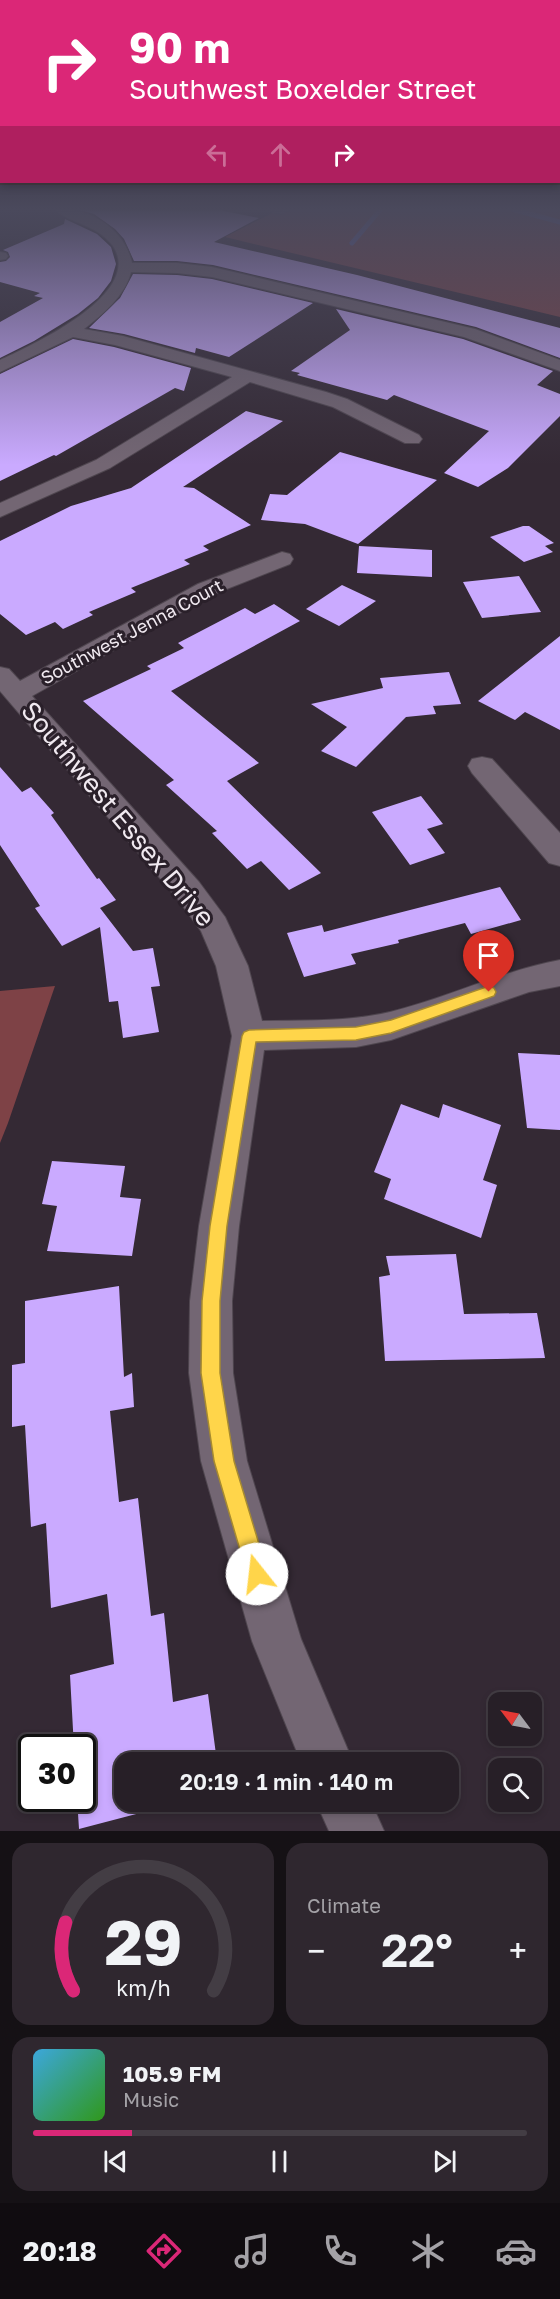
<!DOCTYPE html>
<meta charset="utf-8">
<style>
:root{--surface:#271f27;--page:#2f272f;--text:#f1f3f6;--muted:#a4a2a7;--line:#433d44;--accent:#db2777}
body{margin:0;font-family:"Golos Text",sans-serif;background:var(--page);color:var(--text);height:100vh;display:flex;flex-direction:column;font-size:22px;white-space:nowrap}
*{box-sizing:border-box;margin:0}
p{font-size:20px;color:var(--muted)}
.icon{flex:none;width:33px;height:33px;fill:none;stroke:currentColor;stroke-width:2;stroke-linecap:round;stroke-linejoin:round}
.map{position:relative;height:1831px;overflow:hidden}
.side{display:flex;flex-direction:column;gap:12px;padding:12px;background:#151115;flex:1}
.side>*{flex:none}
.guide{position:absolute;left:0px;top:0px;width:561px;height:183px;box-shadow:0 3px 9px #0003,0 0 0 2px var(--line);background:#db2777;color:#fff;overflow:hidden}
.needle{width:39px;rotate:302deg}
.tools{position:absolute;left:488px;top:1692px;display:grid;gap:12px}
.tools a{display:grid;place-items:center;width:54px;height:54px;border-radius:12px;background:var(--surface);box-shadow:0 3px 9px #0003,0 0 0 2px var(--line);font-size:30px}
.speed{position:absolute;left:18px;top:1734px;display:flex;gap:12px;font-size:30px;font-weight:700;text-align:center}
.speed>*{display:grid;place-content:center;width:78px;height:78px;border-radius:50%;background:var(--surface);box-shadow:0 3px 9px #0003,0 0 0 2px var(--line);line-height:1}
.speed .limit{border:3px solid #111;border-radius:9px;background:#fff;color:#111}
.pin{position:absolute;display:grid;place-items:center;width:51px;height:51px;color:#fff;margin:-62px -26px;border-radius:50% 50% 50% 0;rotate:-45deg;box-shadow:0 0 6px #0007}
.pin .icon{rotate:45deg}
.me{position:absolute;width:66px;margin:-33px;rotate:344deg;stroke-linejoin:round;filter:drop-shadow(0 0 4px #0008)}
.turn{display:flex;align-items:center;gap:21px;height:126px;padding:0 30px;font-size:27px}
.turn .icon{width:78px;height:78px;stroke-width:2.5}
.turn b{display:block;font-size:42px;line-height:51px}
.lanes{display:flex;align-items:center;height:57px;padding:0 30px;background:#0003;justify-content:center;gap:30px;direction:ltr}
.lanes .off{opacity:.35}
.big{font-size:45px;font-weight:600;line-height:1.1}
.side .widget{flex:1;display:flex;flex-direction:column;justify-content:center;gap:9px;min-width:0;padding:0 21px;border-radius:18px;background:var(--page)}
.side .dial{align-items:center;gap:0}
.dial svg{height:156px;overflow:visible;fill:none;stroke:var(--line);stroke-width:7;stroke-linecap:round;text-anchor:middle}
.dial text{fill:var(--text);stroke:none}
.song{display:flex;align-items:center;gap:18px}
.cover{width:72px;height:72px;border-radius:9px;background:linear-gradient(135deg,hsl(200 70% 55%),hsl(110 70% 35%))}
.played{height:6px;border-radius:3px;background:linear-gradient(90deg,var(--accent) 20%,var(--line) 20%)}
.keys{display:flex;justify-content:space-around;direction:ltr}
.heat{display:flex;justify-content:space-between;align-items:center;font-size:33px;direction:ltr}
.side .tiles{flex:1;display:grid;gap:12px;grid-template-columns:1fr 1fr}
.widget:last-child{grid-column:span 2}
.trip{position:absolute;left:114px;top:1752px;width:345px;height:60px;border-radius:18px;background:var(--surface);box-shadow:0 3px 9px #0003,0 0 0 2px var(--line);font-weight:600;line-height:60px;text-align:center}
.menu{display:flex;height:96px;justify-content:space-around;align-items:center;background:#100c10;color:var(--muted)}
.menu .icon{width:42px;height:42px}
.menu .current{color:var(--accent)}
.menu b{font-size:27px;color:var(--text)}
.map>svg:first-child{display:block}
</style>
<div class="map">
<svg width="560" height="1831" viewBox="0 0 560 1831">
<rect width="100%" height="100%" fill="#342934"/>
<path fill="#7e4246" d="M280,209H560V317L225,237Z
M55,986L8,1123L0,1143V991Z"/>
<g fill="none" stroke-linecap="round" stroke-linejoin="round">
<path stroke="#5c65b4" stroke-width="5" d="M512,209L560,222
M352,243L381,209"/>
</g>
<path fill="#caaaff" d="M76,209H214L259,218L214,242L357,275L560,328V358L476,327L213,265L177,261H134L124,239L115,229L94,214Z
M65,219L97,234L111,247L116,264L111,281L98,298L78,314L34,341L0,358V322L43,298L34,296L40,293L0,282V262L6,261L10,257L8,252L3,250L64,224Z
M133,274L177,275L212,279L313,303L229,357L196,348L195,353L124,334L89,328L120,298Z
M336,309L463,339L553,371L537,385L560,394V416L508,468L478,487L444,473L489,431L394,395L387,400L297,375L300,373L291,371L350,330Z
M73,339L114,347L191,368L184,391L175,388L56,456L54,455L0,481V374Z
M246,411L283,421L183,487L194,488L251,525L203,546L209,550L184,560L190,564L131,588L136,592L89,612L93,615L63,629L55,622L26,635L0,614V541L71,506L131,488Z
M340,452L437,480L358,544L305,524L261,520L270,494L287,495Z
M523,526H529L554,543L545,546L553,552L524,562L490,537Z
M359,546L432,550V577L357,573Z
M519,576L541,612L482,618L463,582Z
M342,585L376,601L339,626L306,609Z
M274,604L300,621L171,691L259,763L227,781L321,873L289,890L261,861L247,869L212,833L217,831L166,785L174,780L83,701L151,669L147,666L184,648L178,643L245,608L255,614Z
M560,636V730L525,712L515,720L478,701Z
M449,672L461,704L433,706L436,714L406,717L356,767L321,751L347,727L311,704L383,688L380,678Z
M0,767L22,792L31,787L54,813L51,815L97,879L99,878L116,900L100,908L133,951L153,948L160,986L151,987L159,1032L123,1038L118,1001L109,1002L100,927L62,946L35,908L40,906L0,845Z
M421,796L443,824L427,829L445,853L410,865L372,812Z
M500,887L521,920L471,934L465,923L398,940L399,943L351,954L356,964L304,977L287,933L322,925L324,932Z
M518,1053L560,1055V1130L527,1128Z
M401,1104L439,1118L443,1104L501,1125L483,1180L497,1185L481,1238L384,1199L391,1179L374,1172Z
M52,1161L125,1166L120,1197L141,1199L132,1256L47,1251L57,1206L42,1204Z
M456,1254L464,1314L537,1313L545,1358L385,1361L379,1277L390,1275L386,1256Z
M119,1286L124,1377L132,1373L134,1407L110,1411L119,1502L138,1498L151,1616L164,1613L173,1702L208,1694L217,1762H124V1802H182L79,1829L77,1798H82V1748H74L70,1675L114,1664L107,1594L51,1608L46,1523L31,1527L25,1425L12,1427V1365L25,1363V1301Z"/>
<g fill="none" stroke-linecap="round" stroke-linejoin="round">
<g stroke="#4f464f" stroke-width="2">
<path id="minor" d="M55,209C89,207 125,229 132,263H177L212,267L475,329L560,360V371L464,337L212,277L177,273L131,272C125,296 103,314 84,329L123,336L326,392L347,399L419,435L422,439L419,443H405L333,407L250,382L110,468L0,517V503L96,460L232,377L115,345L73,337L0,372V360C30,346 145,294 113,246C96,223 69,224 55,209Z
M270,209H288L289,210L282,214L272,212Z
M0,252L6,253L8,256L6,259L0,260Z
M282,552L290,554L293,559L290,564L214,594L32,696L199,882L225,917L248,966L262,1021C305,1020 348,1022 390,1012C448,998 501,971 560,960V986L529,992L391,1040L356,1047L264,1050L239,1226L232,1301L233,1373L247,1461L301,1639L353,1762H301L252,1641L201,1461L189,1373L190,1301L199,1226L232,1036L216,966L201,931L177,898L0,691V667L9,669L20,681L198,584Z
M482,757L492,759L560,833V866L549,863L472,773L468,766L472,759Z
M316,1802H371L384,1831H329Z"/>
</g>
<use href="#minor" fill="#736673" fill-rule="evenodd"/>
</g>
<linearGradient id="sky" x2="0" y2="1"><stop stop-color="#1d171d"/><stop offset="0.45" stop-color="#4a495c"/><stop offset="1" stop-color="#4a495c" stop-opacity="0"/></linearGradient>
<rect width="560" height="465" fill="url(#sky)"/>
<path fill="#ffd54a" stroke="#a68a30" stroke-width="1.5" d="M489,986L494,988L496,992L494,996L391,1033L356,1040L256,1042L227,1226L220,1301V1373L234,1461L268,1574L264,1581L257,1584L250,1581L247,1574L214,1461L201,1373L202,1301L210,1226L242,1036L244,1032L249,1030L356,1027L391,1020Z"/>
<g text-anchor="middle" stroke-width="6" stroke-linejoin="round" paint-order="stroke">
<g font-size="18" fill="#f0e9f0" stroke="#2a202a">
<text transform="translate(132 632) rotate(-28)" y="6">Southwest Jenna Court</text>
</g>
<g font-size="26" fill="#f0e9f0" stroke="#2a202a">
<text transform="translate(118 814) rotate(50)" y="9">Southwest Essex Drive</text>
</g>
</g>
</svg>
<div class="tools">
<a><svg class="needle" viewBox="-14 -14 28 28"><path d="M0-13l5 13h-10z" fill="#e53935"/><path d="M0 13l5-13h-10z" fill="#a4a2a7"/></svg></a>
<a><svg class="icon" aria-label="search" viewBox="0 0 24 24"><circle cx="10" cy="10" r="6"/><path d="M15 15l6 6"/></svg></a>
</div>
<div class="speed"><div class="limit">30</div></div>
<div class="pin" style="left:489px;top:992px;background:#d93025"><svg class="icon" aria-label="arrive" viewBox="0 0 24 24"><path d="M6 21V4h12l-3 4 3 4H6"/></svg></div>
<svg class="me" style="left:257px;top:1574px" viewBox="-20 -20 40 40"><circle r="19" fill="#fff"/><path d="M0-13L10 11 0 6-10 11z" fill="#ffd54a"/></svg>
<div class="trip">20:19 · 1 min · 140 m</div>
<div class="guide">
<div class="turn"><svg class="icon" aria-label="right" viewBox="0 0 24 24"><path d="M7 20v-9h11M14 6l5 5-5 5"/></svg><div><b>90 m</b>Southwest Boxelder Street</div></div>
<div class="lanes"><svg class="icon off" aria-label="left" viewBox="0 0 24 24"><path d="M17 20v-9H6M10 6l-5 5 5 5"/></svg><svg class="icon off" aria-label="ahead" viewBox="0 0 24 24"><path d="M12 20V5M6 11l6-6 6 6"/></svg><svg class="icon" aria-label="right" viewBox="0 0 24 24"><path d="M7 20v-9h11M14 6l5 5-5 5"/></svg></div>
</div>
</div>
<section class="side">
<div class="tiles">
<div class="widget dial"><svg viewBox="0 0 100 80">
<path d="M14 69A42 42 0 1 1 86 69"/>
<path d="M14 69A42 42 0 0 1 10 34" stroke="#db2777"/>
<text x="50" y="56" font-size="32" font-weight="700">29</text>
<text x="50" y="72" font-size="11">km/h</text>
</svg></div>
<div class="widget"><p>Climate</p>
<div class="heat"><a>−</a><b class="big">22°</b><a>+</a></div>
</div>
<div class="widget">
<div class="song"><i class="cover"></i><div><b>105.9 FM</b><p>Music</p></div></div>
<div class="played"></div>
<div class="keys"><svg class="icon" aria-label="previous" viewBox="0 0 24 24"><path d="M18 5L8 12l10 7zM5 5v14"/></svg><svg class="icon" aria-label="pause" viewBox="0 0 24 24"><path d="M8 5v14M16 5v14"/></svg><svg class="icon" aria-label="next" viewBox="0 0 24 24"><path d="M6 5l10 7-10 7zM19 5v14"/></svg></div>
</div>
</div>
</section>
<nav class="menu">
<b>20:18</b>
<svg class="icon current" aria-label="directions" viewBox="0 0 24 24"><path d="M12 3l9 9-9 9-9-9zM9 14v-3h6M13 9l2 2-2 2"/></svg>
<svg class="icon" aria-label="music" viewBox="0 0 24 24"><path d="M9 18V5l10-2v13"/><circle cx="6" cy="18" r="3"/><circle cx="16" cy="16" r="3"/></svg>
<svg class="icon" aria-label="phone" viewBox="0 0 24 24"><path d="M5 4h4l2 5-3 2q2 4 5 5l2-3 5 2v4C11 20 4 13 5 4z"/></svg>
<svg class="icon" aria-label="climate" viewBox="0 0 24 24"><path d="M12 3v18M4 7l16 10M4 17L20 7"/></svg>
<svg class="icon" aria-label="car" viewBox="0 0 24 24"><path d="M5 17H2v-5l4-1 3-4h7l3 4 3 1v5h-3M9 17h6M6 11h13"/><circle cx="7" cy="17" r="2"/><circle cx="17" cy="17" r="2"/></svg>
</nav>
